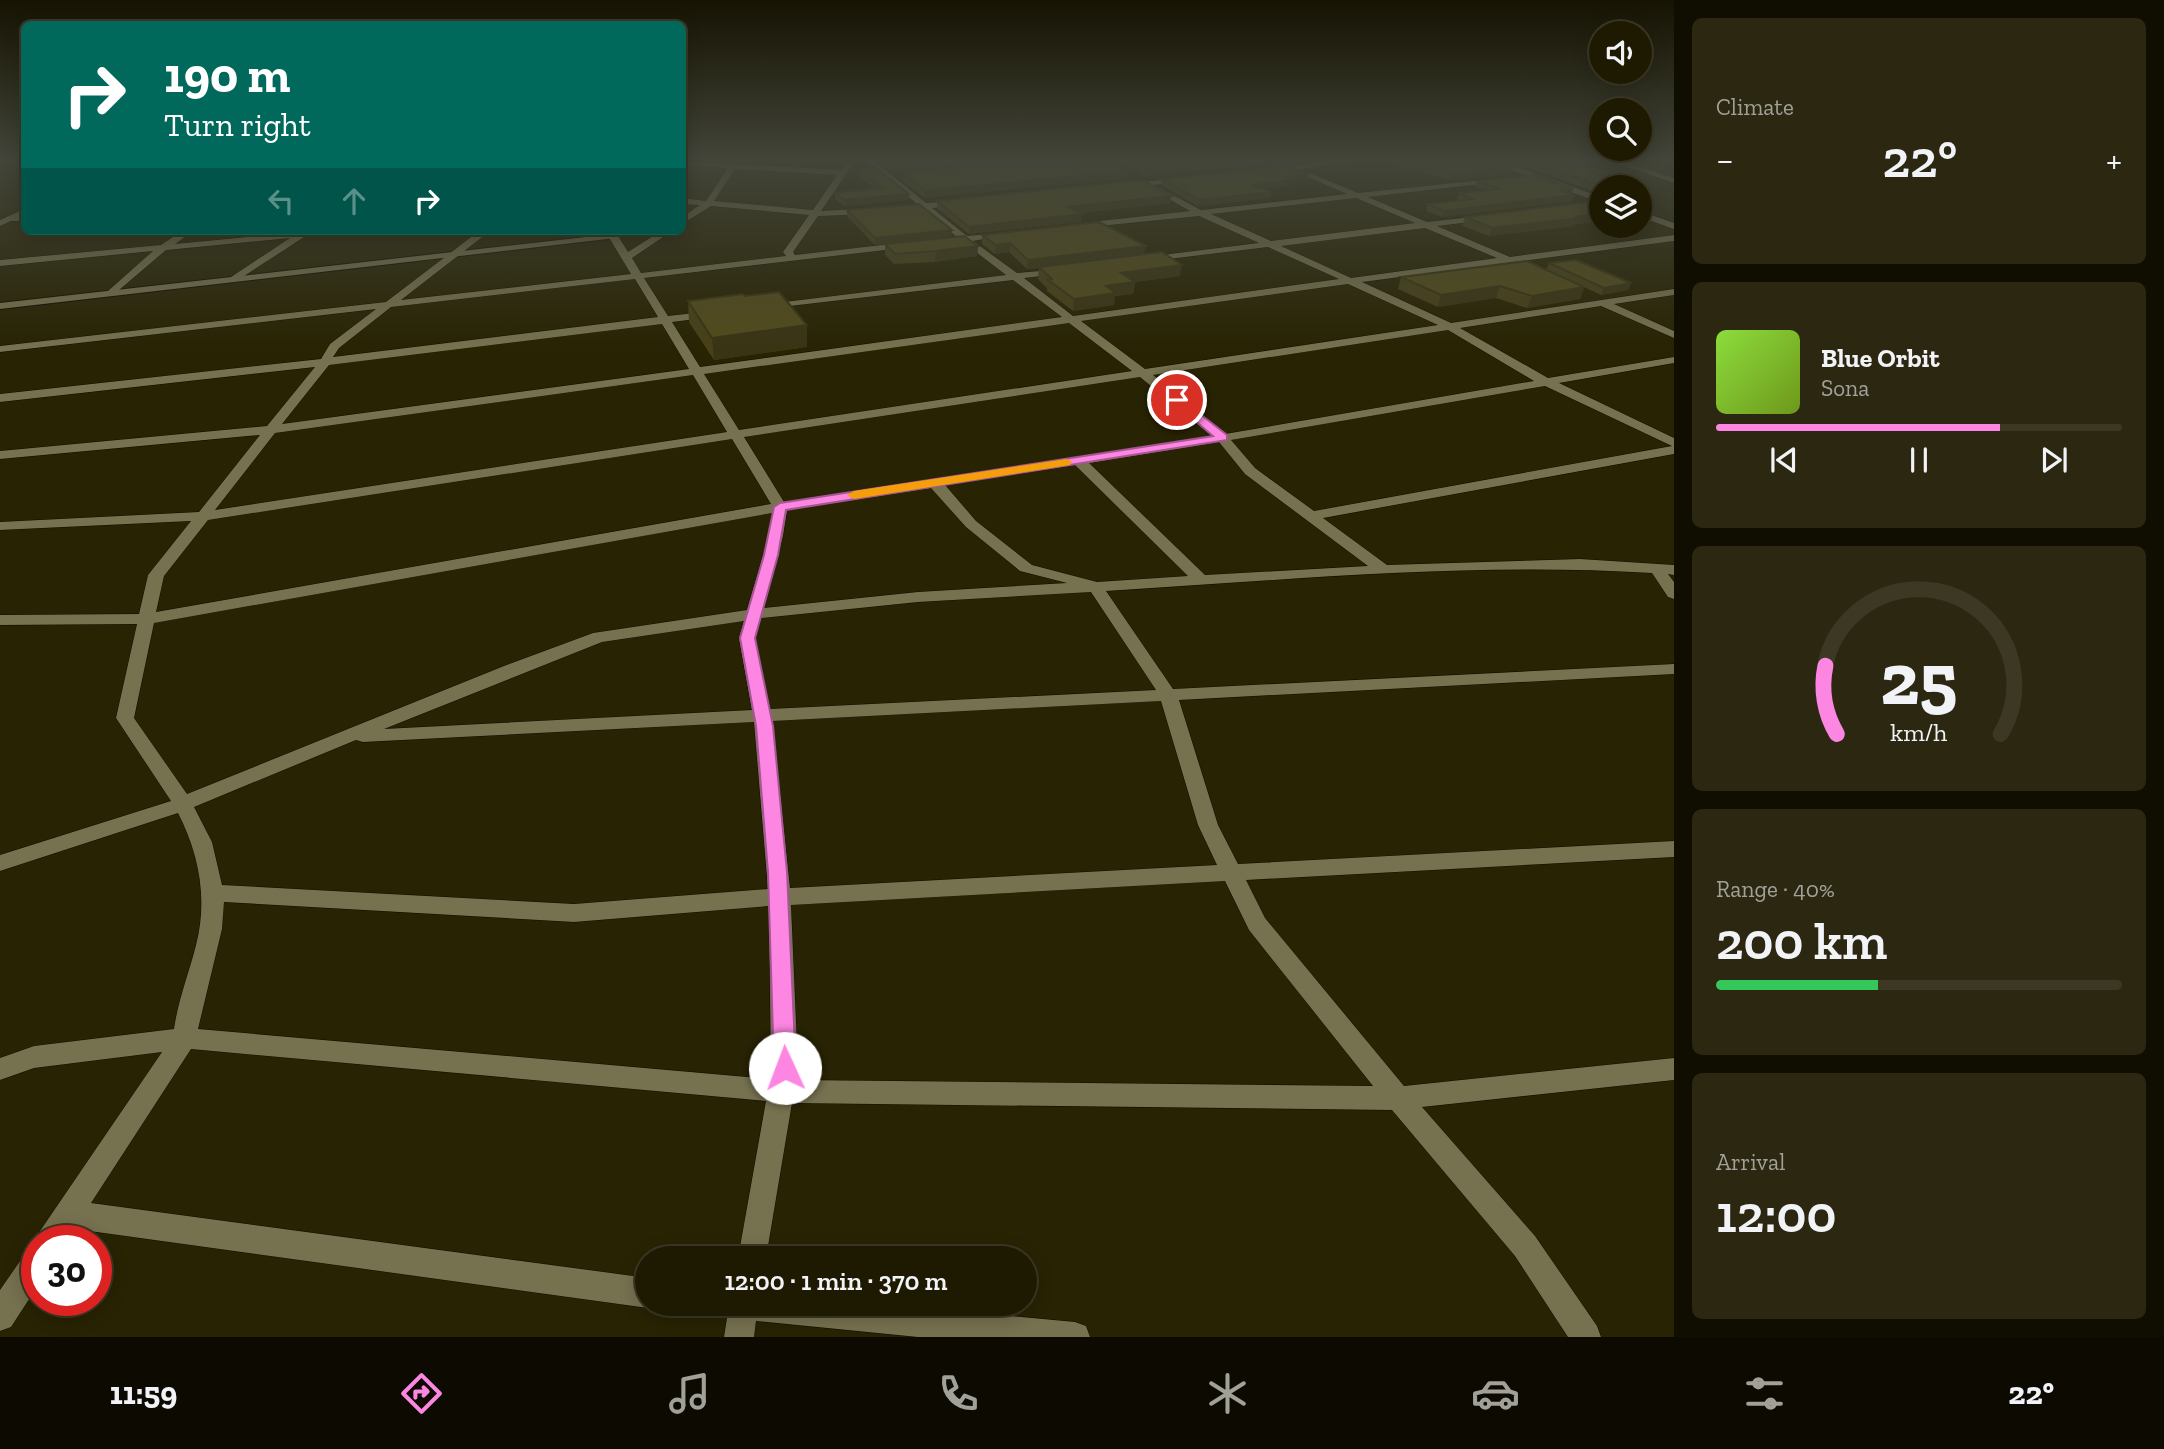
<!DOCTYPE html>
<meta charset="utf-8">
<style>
:root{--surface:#1e1a02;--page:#2b2711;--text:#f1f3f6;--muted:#a1a199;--line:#3c3824;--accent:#fd86e2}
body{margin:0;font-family:"Zilla Slab",serif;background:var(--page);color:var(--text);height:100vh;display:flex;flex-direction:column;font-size:26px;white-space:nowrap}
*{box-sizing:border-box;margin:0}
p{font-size:23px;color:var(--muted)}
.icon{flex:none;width:38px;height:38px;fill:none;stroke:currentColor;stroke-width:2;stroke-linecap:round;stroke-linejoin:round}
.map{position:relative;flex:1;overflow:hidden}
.details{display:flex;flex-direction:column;gap:18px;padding:18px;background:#100e01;width:490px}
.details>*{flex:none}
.top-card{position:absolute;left:21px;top:21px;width:665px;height:214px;border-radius:10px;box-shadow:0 4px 18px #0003,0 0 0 2px var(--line);background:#00695c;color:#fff;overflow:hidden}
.tools{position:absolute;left:1589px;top:21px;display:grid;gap:14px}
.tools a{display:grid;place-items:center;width:63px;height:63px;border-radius:50%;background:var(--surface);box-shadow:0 4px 18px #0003,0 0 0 2px var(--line);font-size:35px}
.speed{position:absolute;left:21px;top:1225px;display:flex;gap:14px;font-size:35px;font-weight:700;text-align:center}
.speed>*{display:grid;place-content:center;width:91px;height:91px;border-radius:50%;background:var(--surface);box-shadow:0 4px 18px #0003,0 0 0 2px var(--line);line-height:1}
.speed .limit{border:10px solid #d22;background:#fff;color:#111}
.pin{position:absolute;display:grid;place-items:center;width:60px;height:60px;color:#fff;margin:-30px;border:4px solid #fff;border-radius:50%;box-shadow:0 2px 7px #0007}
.me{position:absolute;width:77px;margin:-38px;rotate:358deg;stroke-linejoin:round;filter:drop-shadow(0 0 5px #0008)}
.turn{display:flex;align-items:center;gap:24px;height:147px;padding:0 28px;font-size:32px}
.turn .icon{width:91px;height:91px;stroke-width:2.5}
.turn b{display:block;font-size:49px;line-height:60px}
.lanes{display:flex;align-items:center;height:66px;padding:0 28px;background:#0003;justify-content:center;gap:35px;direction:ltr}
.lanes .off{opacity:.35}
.big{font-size:52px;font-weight:600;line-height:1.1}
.details .tile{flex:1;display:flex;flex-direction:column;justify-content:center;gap:10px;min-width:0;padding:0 24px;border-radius:10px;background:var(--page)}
.details .dial{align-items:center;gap:0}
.dial svg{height:182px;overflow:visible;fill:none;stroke:var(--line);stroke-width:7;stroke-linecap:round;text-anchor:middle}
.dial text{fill:var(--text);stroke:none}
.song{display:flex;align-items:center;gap:21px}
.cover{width:84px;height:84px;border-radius:10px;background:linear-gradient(135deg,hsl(90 70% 55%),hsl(80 70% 35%))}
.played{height:7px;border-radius:4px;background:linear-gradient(90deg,var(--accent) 70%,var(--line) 70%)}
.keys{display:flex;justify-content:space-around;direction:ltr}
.heat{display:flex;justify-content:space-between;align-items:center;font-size:38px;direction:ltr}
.charge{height:10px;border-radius:5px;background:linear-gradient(90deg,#34c759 40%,var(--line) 0)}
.trip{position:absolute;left:635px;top:1246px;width:402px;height:70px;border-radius:35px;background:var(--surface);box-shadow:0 4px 18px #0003,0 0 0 2px var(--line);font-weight:600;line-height:70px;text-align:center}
.dock{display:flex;height:112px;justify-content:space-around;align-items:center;background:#0c0a01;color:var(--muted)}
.dock .icon{width:49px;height:49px}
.dock .selected{color:var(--accent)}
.dock b{font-size:32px;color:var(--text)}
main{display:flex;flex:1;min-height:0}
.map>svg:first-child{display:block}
</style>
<main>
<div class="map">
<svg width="1674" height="1337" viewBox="0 0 1674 1337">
<rect width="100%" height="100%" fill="#282303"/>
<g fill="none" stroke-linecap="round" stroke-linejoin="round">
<g stroke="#100c00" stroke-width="2">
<path id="service" d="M10,217H24V221H7Z
M613,234L617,236L616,238L0,309V303Z"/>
</g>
<g stroke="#100c00" stroke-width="1">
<path id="minor" d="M848,160H856L821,211L871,208L875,211L871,214L818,216L793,252L795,255L908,242L911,243V247L644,278L668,316L712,311L717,314L712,317L672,322L700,367L1062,317L1013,280L764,309L763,307L768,304L1006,275L963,242L943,243V239L957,237L922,209L896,210V206L917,204L864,160H873L926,203L961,201L958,206L932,208L967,236L1008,232L1010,234L973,241L1017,273L1063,269L1064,271L1059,274L1024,278L1073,316L1339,279L1268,247L1143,262V258L1146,257L1259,243L1199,216L1079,228L1077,226L1082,223L1190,211L1146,186L1122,188L1125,184L1187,177L1184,181L1154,185L1201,210L1347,194L1291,170L1268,172L1264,170L1331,160H1360L1300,169L1358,193L1502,178L1499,182L1368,197L1427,222L1490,215V219L1487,220L1437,226L1510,257L1674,235V241L1362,282L1451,323L1674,289V295L1614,304L1674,331V338L1601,306L1460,328L1548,378L1674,357V363L1559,383L1674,438V454L1323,518L1387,565L1580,559L1674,565V575L1668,574L1674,582V599L1668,597L1652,573C1470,562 1288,580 1106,591L1173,689L1674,664V674L1179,700L1218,825L1238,864L1674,841V857L1246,880L1265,918L1404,1086L1674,1058V1080L1422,1107L1535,1236L1597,1326L1601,1337H1568L1515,1256L1392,1110L792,1103L766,1258H738L766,1101L191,1049L91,1203L648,1278V1304H658L648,1308L75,1229L67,1241H37V1243L36,1241L40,1231L162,1052L34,1068L0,1080V1058L34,1046L174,1029C178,1000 189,973 196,945C208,899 199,854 178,813L0,871V855L171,801L116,718L137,624L0,625V615L139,614L148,575L191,521L0,530V522L199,512L260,435L0,459V451L267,426L315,367L0,402V394L321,359L330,344L376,309L0,352V346L386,302L479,231H490L401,300L631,274L605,231H615L628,252L661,231H672L632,258L641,273L786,256L783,252L809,215L711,206L682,224V217L700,205L682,204V198L706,201L728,168L682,165V161L841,170ZM735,169L837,175L813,210L714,201ZM1356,198L1415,223L1271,241L1211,214ZM1425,228L1497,258L1351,278L1281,246ZM635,279L658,317L333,357L339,348L391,307ZM1348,284L1438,325L1145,369L1081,321ZM1069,323L1132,371L739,430L704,374ZM662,324L689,369L282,424L329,365ZM1448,330L1534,381L1225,434L1153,375ZM693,375L727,432L215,510L275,433ZM1140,377L1212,436L784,502L744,437ZM1545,386L1672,446L1314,511L1255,468L1231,440ZM732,439L771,504L156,612L164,576L208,520ZM1219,442L1245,474L1368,566L1205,575L1089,463ZM1075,465L1188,576L1097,582L1032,565L976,521L945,485ZM931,488L966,527L1020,571L1067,583L918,592L764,608L783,536L787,510ZM772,513L769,536L747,610L593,633L504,666L187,794L134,718L154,623ZM1091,592L1156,690L770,709L755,638L761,618L918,602ZM744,621L739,638L752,710L384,729L602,642ZM1161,701L1198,825L1217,865L790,888L772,721ZM754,722L768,889L574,904L222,885L212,842L194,807L356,740L363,742ZM1225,881L1249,930L1373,1086L796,1080L798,1068L791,905ZM224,902L574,922L769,906L771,1079L198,1029L222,929Z
M1484,160H1497L1601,197V203Z
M1607,160H1620L1674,178V183Z
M1640,211L1674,223V229L1640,217Z
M182,231H193L175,244L309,231H343L304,237L235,282L231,281V277L290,238L166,250L112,296L108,295V291L153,251L0,266V260L161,245Z
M37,1247V1287L11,1327L0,1331V1290L27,1251Z
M715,1304H884L1075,1322L1086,1326L1090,1337H918L756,1321L754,1337H724L727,1318L720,1314Z"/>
</g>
<g stroke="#100c00" stroke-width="1">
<path id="tertiary" d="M24,209V215L0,226V220Z"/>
</g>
<use href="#service" fill="#76714f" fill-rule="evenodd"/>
<use href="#minor" fill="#76714f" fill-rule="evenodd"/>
<use href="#tertiary" fill="#76714f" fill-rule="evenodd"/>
</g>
<path fill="#474018" d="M877,160H1000L892,171Z
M1118,160H1266L1265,164L1146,176Z
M1382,160H1497L1513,167L1511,174L1451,180Z
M1506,160H1567L1606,178L1623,183L1621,187H1601V192H1596Z
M857,169L908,200L844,206L835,199V193L874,188L857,174Z
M903,173L1127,178L925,198L903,181Z
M1308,174L1307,180L1291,182L1290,185L1264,189L1272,192L1270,198L1198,206L1161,185L1162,179Z
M1477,181L1573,189L1571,194L1574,195L1572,201L1442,217L1426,211L1428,204L1459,200L1457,199L1459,193L1486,190L1475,187Z
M1171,196L1170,203L1080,213L1081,222L969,234L937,208V201Z
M1601,202V221L1576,224L1575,226L1489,236L1462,226L1465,217Z
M847,210L952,230L951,236L875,245L847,216Z
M982,235L1144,254L1180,276L1135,282L1133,294L1115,296L1114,305L1073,311L1047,291V288L1038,279L1039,268L1027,269L1009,252L995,254L982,244Z
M885,244L978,246L977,256L935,262L894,264L885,255Z
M1549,263L1631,283L1628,290L1601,295L1584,287L1580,299L1527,308L1496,298L1438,307L1398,289L1401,277L1546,270Z
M745,296L807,347L714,360L689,322L688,301Z"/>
<path fill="#393414" d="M928,160H1000L892,171V164Z
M1231,160H1266L1265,164L1146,176L1147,169Z
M1513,167L1511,174L1451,180L1453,174Z
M1128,171L1127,178L925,198V191Z
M1608,173L1605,180L1596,175Z
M1308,174L1307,180L1291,182L1290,185L1251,191L1252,185L1286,177Z
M1623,183L1621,187H1601V192H1596L1598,185Z
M1573,189L1571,195L1560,190Z
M1272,192L1270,198L1198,206L1200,200Z
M909,194L908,200L844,206V200Z
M1574,195L1572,201L1442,217L1444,211Z
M1171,196L1170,203L1067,215L1068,207Z
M1601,213V221L1576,224L1575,226L1489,236L1492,228Z
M1082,214L1081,222L969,234V227Z
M952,230L951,236L875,245V238Z
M1010,243L1009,252L995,254L996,245Z
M978,246L977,256L935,262L936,251Z
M1146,246L1144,254L1027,269L1028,260Z
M1182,265L1180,276L1135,282L1133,294L1115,296L1114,305L1073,311L1074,299L1106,286L1121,273Z
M1631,283L1628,290L1601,295L1604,288Z
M1500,286L1496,298L1438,307L1441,295Z
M1584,287L1580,299L1527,308L1532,296Z
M807,325V347L714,360L712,338Z"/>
<path fill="#524b1c" stroke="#393414" stroke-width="2" d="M887,160H928L892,164Z
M1020,160H1110L1128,171L925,191L903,173Z
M1132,160H1231L1147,169Z
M1407,160H1497L1513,167L1453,174Z
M1526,160H1567L1608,173L1596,175L1623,183L1598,185Z
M1287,166L1308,174L1286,177L1292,180L1252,185L1272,192L1200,200L1162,179Z
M875,167L909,194L844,200L835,193L881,188L857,169Z
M1534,175L1573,189L1560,190L1574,195L1444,211L1428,204L1473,199L1459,193L1502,189L1477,181Z
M1143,180L1171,196L1068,207L1082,214L969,227L937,201Z
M1598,201L1601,202V213L1575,217L1578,218L1492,228L1465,217Z
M919,204L952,230L875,238L847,210Z
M1099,222L1146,246L1028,260L1010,243L996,245L982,235Z
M964,236L978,246L936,251L895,254L885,244Z
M1162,252L1182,265L1121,273L1135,282L1106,286L1116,293L1074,299L1048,280L1052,279L1039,267Z
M1576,260L1631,283L1604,288L1549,263Z
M1527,261L1584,287L1532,296L1500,286L1441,295L1401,277Z
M779,292L807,325L712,338L688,301L743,294L745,296Z"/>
<linearGradient id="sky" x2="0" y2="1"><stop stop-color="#161302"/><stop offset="0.46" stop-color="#424539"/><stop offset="1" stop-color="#424539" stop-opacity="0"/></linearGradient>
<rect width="1674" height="348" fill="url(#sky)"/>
<path fill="#fd86e2" stroke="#a45793" stroke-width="2" d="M1177,396L1227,435V440L786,510L778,555L755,638L773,726L787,872L796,1068L793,1076L785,1078L777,1076L774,1068L768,872L756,726L740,638L764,555L774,507L780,503L1213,436L1173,402L1172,400Z"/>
<path fill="#f59e0b" d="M1066,459L1072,462L1070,465L854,499L847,495L854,491Z"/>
</svg>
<div class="tools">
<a><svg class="icon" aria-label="sound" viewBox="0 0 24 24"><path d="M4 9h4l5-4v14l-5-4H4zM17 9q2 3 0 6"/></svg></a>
<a><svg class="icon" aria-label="search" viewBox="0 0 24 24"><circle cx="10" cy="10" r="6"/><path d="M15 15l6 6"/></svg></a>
<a><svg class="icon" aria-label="layers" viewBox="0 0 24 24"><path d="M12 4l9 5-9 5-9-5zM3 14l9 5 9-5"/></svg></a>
</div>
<div class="speed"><div class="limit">30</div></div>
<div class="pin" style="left:1177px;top:400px;background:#d93025"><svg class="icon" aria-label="arrive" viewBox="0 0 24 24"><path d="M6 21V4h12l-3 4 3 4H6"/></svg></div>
<svg class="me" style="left:785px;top:1068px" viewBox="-20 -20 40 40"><circle r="19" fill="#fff"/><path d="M0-13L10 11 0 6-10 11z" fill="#fd86e2"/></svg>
<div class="trip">12:00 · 1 min · 370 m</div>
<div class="top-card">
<div class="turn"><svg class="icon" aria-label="right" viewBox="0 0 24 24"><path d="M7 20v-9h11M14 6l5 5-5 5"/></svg><div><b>190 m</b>Turn right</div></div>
<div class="lanes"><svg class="icon off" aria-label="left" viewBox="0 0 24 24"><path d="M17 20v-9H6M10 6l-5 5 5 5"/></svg><svg class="icon off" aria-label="ahead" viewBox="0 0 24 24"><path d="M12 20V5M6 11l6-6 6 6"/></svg><svg class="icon" aria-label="right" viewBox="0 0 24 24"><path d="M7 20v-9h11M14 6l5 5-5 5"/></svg></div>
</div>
</div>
<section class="details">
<div class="tile"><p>Climate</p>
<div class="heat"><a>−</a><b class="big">22°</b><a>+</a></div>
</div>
<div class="tile">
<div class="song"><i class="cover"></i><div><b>Blue Orbit</b><p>Sona</p></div></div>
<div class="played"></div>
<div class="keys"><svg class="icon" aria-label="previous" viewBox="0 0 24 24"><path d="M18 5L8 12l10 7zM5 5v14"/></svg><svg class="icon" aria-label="pause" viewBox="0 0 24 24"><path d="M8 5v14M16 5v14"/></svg><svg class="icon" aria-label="next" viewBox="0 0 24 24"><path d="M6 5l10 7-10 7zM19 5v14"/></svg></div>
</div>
<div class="tile dial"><svg viewBox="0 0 100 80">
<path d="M14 69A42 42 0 1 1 86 69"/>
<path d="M14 69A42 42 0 0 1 9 39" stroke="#fd86e2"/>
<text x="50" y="56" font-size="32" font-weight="700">25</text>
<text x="50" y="72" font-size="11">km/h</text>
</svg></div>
<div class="tile"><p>Range · 40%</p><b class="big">200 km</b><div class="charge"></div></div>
<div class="tile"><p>Arrival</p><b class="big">12:00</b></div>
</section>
</main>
<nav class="dock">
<b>11:59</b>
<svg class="icon selected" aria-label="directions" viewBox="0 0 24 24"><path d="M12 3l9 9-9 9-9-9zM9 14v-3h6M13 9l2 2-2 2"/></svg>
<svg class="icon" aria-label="music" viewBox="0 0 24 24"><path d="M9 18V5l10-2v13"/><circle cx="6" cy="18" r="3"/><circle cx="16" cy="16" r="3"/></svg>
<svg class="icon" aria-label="phone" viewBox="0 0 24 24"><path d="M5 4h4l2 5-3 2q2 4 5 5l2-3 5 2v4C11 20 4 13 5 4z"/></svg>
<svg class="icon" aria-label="climate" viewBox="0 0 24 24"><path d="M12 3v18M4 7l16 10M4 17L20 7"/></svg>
<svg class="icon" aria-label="car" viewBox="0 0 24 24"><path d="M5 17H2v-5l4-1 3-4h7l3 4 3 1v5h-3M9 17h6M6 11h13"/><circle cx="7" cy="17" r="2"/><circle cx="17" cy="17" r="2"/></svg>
<svg class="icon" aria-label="filters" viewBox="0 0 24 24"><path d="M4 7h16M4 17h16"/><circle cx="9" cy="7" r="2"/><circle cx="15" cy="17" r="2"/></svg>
<b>22°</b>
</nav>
